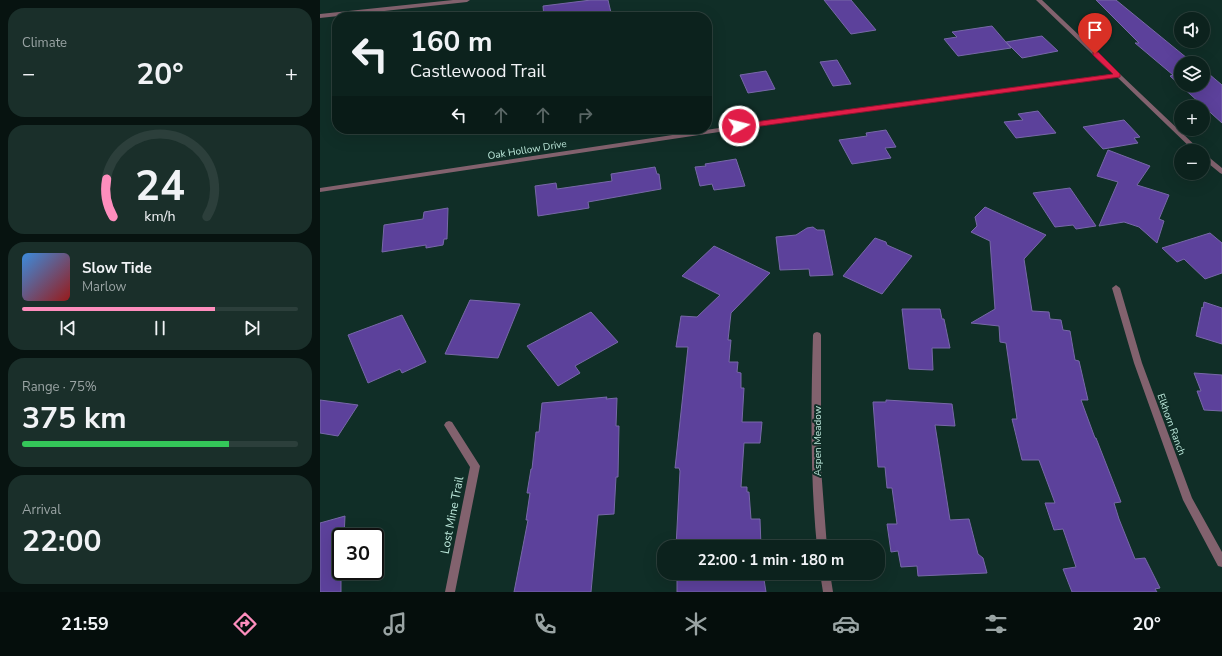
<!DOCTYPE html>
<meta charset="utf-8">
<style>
:root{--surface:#0c221d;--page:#1a2f2a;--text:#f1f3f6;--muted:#9aa4a4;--line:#2c3f3b;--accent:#fe8ebd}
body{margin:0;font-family:"Nunito Sans",sans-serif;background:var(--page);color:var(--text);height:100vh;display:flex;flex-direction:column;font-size:15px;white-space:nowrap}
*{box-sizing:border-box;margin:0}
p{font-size:13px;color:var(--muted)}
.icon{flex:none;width:22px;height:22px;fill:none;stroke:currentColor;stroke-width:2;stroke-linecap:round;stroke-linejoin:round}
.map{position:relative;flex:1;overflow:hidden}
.side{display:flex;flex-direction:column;gap:8px;padding:8px;background:#071310;width:320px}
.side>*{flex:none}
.hud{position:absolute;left:12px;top:12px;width:380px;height:122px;border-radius:16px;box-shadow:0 4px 16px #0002,0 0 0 1px var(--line);background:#0c221d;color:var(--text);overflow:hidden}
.buttons{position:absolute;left:854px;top:12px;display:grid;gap:8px}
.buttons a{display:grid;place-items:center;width:36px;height:36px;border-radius:50%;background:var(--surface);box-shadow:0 4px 16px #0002,0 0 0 1px var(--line);font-size:20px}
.speed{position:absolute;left:12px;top:528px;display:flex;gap:8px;font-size:20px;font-weight:700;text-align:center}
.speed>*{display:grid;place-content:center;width:52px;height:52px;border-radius:50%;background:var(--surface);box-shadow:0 4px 16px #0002,0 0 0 1px var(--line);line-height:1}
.speed .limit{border:2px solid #111;border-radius:6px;background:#fff;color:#111}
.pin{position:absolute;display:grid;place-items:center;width:34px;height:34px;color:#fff;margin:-41px -17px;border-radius:50% 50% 50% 0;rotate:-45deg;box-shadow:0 0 4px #0007}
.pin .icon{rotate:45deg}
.me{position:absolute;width:44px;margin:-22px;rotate:82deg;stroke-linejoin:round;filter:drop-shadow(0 0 3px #0008)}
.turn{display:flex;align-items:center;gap:14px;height:84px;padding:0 12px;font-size:18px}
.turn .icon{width:52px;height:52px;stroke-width:2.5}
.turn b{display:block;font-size:28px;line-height:34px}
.lanes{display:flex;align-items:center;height:38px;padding:0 12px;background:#0003;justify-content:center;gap:20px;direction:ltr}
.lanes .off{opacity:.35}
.big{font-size:30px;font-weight:700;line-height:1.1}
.side .tile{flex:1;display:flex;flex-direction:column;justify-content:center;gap:6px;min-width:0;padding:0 14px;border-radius:16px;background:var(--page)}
.side .dial{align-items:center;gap:0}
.dial svg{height:104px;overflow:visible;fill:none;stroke:var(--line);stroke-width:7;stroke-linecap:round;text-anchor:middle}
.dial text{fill:var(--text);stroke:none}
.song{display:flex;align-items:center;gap:12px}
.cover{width:48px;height:48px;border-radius:6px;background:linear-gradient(135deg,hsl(210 70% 55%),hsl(0 70% 35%))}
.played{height:4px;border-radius:2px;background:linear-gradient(90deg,var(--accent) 70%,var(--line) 70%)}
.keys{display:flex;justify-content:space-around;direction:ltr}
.heat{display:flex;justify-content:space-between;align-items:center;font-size:22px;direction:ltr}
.charge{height:6px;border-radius:3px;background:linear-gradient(90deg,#34c759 75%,var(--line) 0)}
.trip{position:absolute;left:337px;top:540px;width:228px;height:40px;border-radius:16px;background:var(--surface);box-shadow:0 4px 16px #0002,0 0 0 1px var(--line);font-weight:700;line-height:40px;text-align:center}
.tabs{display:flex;height:64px;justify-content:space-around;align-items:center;background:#050e0c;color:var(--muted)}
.tabs .icon{width:28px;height:28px}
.tabs .active{color:var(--accent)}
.tabs b{font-size:18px;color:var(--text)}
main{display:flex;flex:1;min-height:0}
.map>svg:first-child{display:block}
</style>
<main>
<section class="side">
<div class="tile"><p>Climate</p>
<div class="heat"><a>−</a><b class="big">20°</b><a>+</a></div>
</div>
<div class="tile dial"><svg viewBox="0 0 100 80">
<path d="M14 69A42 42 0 1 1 86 69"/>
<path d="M14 69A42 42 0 0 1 9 40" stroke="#fe8ebd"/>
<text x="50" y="56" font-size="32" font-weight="700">24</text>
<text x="50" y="72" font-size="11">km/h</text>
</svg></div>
<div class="tile">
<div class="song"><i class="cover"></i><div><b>Slow Tide</b><p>Marlow</p></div></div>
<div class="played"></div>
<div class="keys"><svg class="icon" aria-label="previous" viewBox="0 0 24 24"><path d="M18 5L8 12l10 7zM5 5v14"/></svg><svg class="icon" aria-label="pause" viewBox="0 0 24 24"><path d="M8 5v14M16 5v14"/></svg><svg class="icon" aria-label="next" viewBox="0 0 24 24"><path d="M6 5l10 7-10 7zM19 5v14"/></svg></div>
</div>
<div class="tile"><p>Range · 75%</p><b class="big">375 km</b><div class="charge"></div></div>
<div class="tile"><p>Arrival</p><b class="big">22:00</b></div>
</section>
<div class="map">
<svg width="902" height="592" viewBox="0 0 902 592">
<rect width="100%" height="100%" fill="#102e27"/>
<path fill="#5c419b" stroke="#7768a8" d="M271,0H288L292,17H224L223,6Z
M504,0H531L556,30L531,34Z
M776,0H796L873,63H861V85H883V69L902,85V123L850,76L853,75L815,43H819Z
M672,26L691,48L638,56L624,39L637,37L632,32Z
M722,36L738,51L702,58L686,42Z
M517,60L531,84L513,86L500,62Z
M446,71L455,89L428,93L420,75Z
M718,111L736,133L696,138L684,122L703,120L698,114Z
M804,120L820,137L814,138L818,143L783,149L763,127Z
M566,130L576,147L565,148L571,158L532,164L519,140L547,136L546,133Z
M788,150L830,166L817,185L849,195L839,219L844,221L837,243L819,227L804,222L779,226L798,182L777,176Z
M416,159L425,186L394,190L392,184L380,186L375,167L386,166L385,164Z
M335,167L337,174H339L341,189L268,202L269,208L218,216L215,186L236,183L237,189L292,181L291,174Z
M750,188L776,226L756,229L753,225L735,227L713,193Z
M665,207L726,235L704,259L712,311L729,312L730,319L741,320L743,330L750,331L755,360L759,361L768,400H761L775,438H776L801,502L794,503L799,519L815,559L825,558L840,588L835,589L837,592H752L743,569L756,567L743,529L734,530L725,503H735L719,460H702L692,419H697L686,343L680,342L679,326L651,323L675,309L670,241L651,232L657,226L655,217Z
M128,208L127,239H124L123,245L106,248V245L62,252L64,225L103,219L104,212Z
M493,227L497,230H504L513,275L490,276L489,269L460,270L456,237L476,235L487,228Z
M890,233L902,243V273L885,279L864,259L857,262L842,248Z
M555,238L566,242L567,245L592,256L562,294L523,276Z
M394,246L450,273L411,313L408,340H411L409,362H418L417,372L421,373V388H424L422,422H442L440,443H424L421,487H427V492H429L431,519H440L441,547H356L360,471L359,468H355L368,347H356L361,316L377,317L400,295L362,276Z
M150,300L200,304L178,358L125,354Z
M884,302L902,308V344L876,336L882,307L883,308Z
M582,309H620L622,319H624L630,348H612L613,370L589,369Z
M271,312L298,342L255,366L260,373L238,386L207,346Z
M82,315L106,362L82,373L80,369L48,383L28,335Z
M874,373L902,375V411L884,410L877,391H881Z
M287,397L286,399L297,398L296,426H299L298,477H296L294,514L278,515L271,592H194L208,520H206L210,493H207L211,469H212L216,432H219L222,403Z
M0,400L38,405L18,436L0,433Z
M566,400L632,404L635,426L615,425L630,520L649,519L658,554L663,558L667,573L598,576L597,566L581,567L578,551L571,552L567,524H577L572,488H567L565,467H558L553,402H566Z
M25,516L24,537H21V592H0V523Z
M357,573H443L446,592H357Z"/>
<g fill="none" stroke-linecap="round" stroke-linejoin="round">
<path fill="#82626e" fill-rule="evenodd" d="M133,0H150L147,2L0,18V14Z
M716,0H722L881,151H874L797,77L419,129L0,192V188L419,125L793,74Z
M883,153L885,154L902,168V174L900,173L883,159Z
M796,285L800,288L822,363L872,498L902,552V567L898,566L863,500L814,363L792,288Z
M497,332L500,333L501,335V468L507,547H497C490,476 491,406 493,335L494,333Z
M129,421L132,422L160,466L135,592H125L150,467L124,425L126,422Z
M500,573H510L513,592H503Z"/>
</g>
<path fill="#e11d48" stroke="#92132f" d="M773,52H778L800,74V77L419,129L415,126L419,124L793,74L773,55Z"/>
<g text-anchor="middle" stroke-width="4" stroke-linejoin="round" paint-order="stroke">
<g font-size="10" fill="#beeadd" stroke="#102e27">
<text transform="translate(207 149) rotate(-9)" y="4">Oak Hollow Drive</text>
<text transform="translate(852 424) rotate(70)" y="4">Elkhorn Ranch</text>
<text transform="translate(497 441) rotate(-90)" y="4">Aspen Meadow</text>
</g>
<g font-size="12" fill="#beeadd" stroke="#102e27">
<text transform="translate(132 515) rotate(-79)" y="4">Lost Mine Trail</text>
</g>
</g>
</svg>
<div class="buttons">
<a><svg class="icon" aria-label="sound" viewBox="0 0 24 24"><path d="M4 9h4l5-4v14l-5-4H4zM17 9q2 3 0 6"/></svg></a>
<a><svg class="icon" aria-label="layers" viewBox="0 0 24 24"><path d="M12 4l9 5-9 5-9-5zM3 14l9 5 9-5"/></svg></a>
<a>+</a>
<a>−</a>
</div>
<div class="speed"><div class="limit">30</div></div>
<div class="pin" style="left:775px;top:54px;background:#d93025"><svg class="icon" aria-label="arrive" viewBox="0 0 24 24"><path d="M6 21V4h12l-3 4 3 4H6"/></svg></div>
<svg class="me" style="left:419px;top:126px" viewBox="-20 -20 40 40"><circle r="17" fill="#e11d48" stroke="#fff" stroke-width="3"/><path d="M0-11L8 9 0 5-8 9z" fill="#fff"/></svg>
<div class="trip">22:00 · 1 min · 180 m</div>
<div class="hud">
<div class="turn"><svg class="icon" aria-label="left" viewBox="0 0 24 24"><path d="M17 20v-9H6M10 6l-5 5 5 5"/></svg><div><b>160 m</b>Castlewood Trail</div></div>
<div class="lanes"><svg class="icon" aria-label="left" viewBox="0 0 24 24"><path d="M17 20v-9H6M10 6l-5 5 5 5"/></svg><svg class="icon off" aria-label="ahead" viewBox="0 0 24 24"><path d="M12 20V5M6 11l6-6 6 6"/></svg><svg class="icon off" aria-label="ahead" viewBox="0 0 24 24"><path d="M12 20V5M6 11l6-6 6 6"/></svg><svg class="icon off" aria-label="right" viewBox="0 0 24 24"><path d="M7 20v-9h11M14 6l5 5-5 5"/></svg></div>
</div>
</div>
</main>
<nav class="tabs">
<b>21:59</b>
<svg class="icon active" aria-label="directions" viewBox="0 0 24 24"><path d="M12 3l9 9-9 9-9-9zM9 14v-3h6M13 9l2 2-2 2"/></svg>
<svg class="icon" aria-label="music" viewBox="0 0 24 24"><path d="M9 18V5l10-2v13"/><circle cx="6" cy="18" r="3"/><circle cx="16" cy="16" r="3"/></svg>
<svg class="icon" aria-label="phone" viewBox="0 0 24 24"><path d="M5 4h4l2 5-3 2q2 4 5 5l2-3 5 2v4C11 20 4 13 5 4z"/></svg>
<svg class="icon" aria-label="climate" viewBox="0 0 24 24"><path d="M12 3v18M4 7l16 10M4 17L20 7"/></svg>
<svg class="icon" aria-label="car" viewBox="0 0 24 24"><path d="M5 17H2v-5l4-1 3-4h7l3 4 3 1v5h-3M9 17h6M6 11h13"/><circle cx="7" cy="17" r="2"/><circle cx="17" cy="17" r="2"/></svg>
<svg class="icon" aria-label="filters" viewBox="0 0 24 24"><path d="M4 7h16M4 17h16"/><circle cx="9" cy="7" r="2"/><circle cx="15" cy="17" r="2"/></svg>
<b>20°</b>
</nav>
